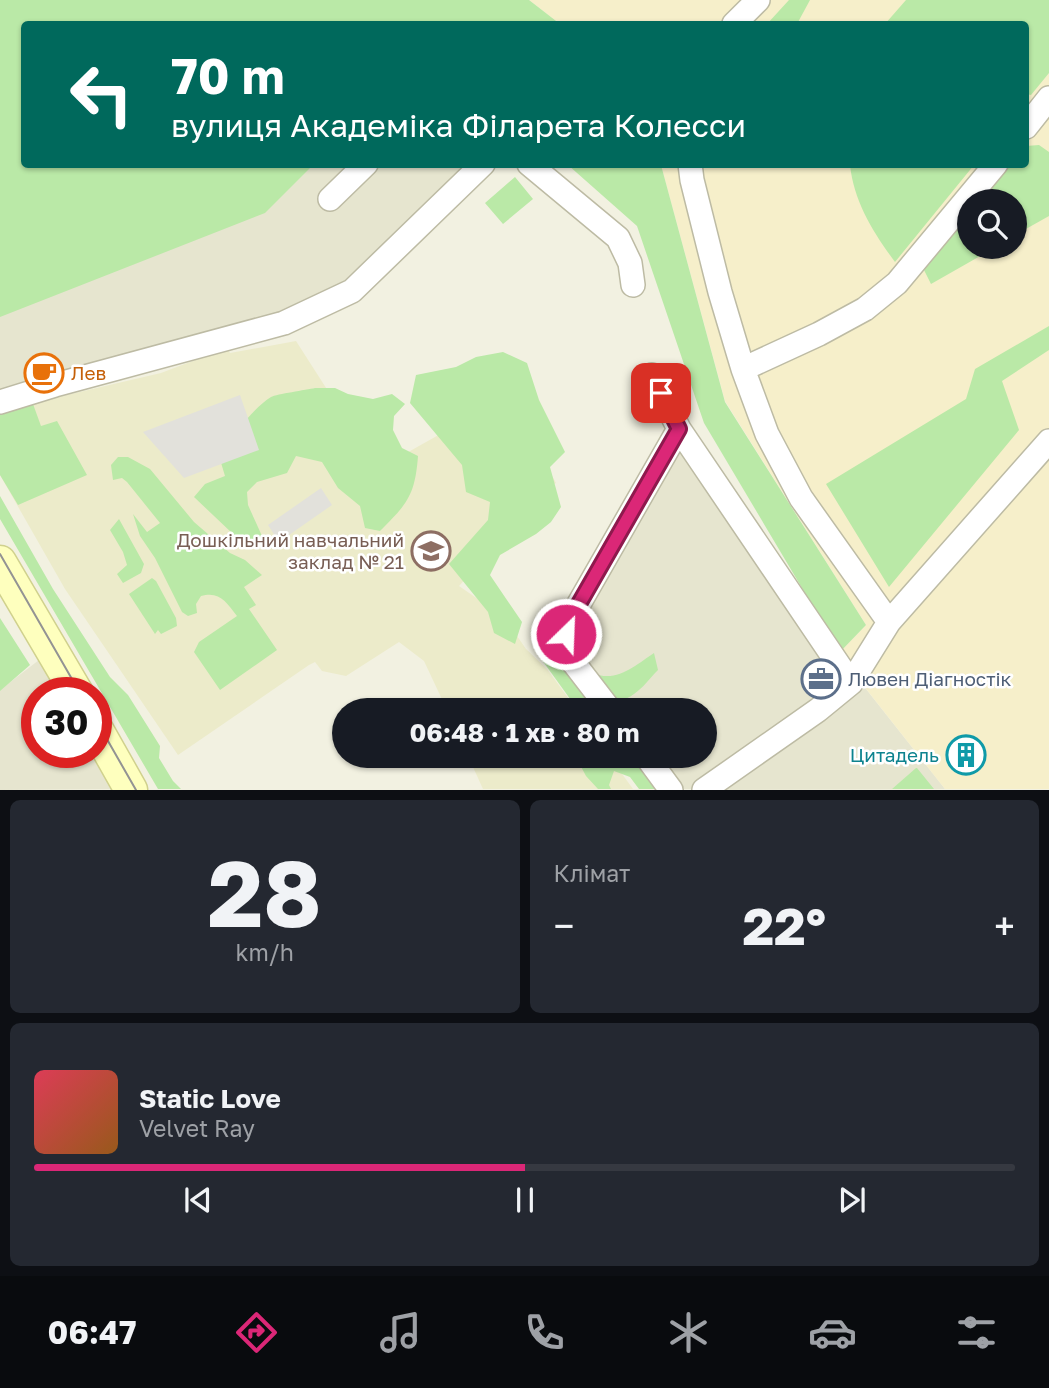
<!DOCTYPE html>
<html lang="uk">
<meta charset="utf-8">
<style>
:root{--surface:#171b24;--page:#242831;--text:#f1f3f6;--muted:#9ea1a6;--line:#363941;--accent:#db2777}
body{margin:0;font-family:"Golos Text",sans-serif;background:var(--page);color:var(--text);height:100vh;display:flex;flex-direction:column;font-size:26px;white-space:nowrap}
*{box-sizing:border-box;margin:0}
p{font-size:23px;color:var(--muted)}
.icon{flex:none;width:38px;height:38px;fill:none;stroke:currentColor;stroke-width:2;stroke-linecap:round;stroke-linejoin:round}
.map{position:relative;height:790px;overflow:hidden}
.drawer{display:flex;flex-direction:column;gap:10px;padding:10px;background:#0d0f14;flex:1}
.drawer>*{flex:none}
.banner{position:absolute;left:21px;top:21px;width:1008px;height:147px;border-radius:7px;box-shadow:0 2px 5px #0004;background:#00695c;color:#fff;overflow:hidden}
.tools{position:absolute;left:957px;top:189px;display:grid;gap:14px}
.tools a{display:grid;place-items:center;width:70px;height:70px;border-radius:50%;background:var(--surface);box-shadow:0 2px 5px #0004;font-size:35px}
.speed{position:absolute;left:21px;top:677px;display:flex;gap:14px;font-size:35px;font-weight:700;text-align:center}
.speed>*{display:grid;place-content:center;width:91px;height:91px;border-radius:50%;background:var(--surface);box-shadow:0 2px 5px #0004;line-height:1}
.speed .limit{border:10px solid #d22;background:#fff;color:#111}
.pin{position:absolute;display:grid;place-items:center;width:60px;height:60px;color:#fff;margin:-30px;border-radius:14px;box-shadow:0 4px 10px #0006}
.me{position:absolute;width:77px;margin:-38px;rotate:24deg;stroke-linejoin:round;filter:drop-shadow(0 0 5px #0008)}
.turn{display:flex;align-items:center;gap:24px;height:147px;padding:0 35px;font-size:32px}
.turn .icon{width:91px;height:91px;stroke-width:2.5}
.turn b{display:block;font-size:49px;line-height:60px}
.big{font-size:52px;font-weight:700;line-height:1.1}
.drawer .tile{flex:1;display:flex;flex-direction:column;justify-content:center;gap:10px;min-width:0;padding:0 24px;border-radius:10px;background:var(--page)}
.drawer .dial{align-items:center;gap:0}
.dial b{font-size:91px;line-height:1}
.song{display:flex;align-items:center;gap:21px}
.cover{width:84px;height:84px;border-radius:10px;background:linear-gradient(135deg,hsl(350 70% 55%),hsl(30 70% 35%))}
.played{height:7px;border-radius:4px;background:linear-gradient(90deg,var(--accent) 50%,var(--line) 50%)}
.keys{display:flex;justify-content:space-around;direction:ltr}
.heat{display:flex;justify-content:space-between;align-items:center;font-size:38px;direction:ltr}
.drawer .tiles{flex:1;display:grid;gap:10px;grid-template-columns:1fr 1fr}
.tile:last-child{grid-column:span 2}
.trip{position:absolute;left:332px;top:698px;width:385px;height:70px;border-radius:35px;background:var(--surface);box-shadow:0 2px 5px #0004;font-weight:700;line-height:70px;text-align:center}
.tab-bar{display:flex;height:112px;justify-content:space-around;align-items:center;background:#090b0e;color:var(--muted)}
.tab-bar .icon{width:49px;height:49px}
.tab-bar .active{color:var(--accent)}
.tab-bar b{font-size:32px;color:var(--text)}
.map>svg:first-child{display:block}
</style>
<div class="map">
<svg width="1049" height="790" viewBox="0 0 1049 790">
<rect width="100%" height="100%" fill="#f2f1e1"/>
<path fill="#e6e5cf" d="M214,165H470L336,288L282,313L0,396V252Z
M685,446L841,678L839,686L694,789H676L652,756H705V710H619L574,651L571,632L676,448Z
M39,660L60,693H37V752H96L118,789L0,790V690Z
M862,684L945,789L711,790Z"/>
<path fill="#f6efca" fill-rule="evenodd" d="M529,0H1049V789H945L867,690L840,652L866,625L725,401L661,165L1026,164V24H560ZM970,201H1015V247H970Z"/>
<path fill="#ecebca" d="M296,341L378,469L508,396L556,483L547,488L459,586L504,617L526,649L547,669L577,710H447L424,661L399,642L346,676L322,671L315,662L309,665L178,755L65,589L0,475V413L58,397L161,373L227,348L230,353Z
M468,756H609L633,789H483Z"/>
<path fill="#bae9a7" d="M0,0H529L560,24H24V164L313,165L265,213L0,317Z
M789,0H810L797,24H767Z
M906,0H1049V73L1031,95L1026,94V24H885Z
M1039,145L1049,152V216L1017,234L1015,231V201H997L989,189L1009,165L1026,164V146Z
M568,165H661L725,402L866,625L840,652L704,423L637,226Z
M850,165V164L974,165L895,262C873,232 854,202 850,165Z
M515,177L533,199L503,224L485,203Z
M969,213L970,247H996L931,284L924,270Z
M1049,326V350L1002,381L1019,430L889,587L826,484L966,399L975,369Z
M503,352L527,363L539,400L565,452L550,467L561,507L551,522L536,534L500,555L490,575L522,622L515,644L494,633L488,612L449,564L488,520L490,502L466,492L462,465L410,403L416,375L456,367L476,357Z
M315,388H335L348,394L373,399L392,394L405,404L394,416L393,430L402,448L418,456C415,496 407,504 380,531L365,528L360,506L338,488L322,462L296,456L287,473L257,482L247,492L248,505L262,536L249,543L233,534L194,497L205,484L225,476L219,456C231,438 253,408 271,397C277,394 306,390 315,388Z
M33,404L41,426L57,421L87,475L18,505L0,475V413Z
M118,457H128L150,469L194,522L230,553L245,560L262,575L244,587L256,605L249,609L277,650L220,690L194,652L199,642L237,616C226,602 220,591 201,596L196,604L197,613L188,616L182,612L155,558L140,536L133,514L147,532L160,523L127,482L122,478L113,480L111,465Z
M0,496L53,589L110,677L128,695L160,746L159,758L173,781L181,789H158L0,519Z
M119,519L144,564L141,573L123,583L117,574L127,565L123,552L110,530Z
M152,578L156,581L176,618L177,626L161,634L158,630L155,634L129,594Z
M0,618L30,665L0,691Z
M551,643L569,646C575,654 583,667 592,672C615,685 637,664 654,653L658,670C650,678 643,688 634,694C618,707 592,701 573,703L534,649Z
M635,756L655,780L658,789H639L630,777L614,771L609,785L611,789H598L586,776L576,757Z
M917,768L934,789H892L916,768Z"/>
<path fill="#e2e1db" d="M240,395L259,450L184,478L143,432Z
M321,488L332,505L279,542L268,525Z"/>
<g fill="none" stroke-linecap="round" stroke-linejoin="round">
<g stroke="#bdbba4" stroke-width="26">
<path id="street" d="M734,24L758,0
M1026,127L1049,98
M529,164L618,238L630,263L633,285
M690,164L692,180L720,292L743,369L767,434L801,498L889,622
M330,199L366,164
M743,369L819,334L865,309L897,283L996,164
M652,375L679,429L851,683
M0,402L55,385L284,323L352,291L483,164
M610,710L570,658L566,634L572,616L679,429
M646,756L671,790
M704,790L818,710L851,683L889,622L1049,441"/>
</g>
<g stroke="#d0d18d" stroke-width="35">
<path id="secondary" d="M0,562L77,693
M96,728L131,790"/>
</g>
<use href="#street" stroke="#fff" stroke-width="23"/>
<use href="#secondary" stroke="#feffbe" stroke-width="32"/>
<path stroke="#939393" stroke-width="2" d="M0,554L80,693
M96,720L136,790"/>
</g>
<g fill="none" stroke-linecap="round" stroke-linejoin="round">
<g stroke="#8e194d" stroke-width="18">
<path id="route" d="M566,634L572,616L679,429L661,393"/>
</g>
<use href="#route" stroke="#db2777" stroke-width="12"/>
</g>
<defs>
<g id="cafe-ring" transform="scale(2.0125)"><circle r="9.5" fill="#fff" stroke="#e8710a" stroke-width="1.5"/><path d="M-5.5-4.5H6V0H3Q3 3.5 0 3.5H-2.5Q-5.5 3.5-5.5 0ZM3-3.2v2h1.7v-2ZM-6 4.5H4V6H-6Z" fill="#e8710a"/></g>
<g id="school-ring" transform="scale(2.0125)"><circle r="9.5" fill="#fff" stroke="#8d6e63" stroke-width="1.5"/><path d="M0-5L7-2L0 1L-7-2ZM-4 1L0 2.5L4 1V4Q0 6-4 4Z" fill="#8d6e63"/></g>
<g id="office-ring" transform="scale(2.0125)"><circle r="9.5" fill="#fff" stroke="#5c6f8a" stroke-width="1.5"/><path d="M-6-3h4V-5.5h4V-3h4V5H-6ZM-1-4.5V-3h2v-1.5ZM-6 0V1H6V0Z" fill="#5c6f8a"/></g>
<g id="building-ring" transform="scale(2.0125)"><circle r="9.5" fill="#fff" stroke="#0f9aa8" stroke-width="1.5"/><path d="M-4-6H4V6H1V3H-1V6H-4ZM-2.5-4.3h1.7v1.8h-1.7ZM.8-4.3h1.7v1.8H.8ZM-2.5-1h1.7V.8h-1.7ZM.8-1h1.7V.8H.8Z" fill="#0f9aa8"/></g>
</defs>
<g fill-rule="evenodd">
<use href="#cafe-ring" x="44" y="373"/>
<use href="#school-ring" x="431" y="551"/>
<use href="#office-ring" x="821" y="679"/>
<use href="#building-ring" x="966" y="755"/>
</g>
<g text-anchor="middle" stroke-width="5" stroke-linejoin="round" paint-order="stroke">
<g font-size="19" fill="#c56008" stroke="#fff" text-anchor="start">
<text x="71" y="380">Лев</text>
</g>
<g font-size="19" fill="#785e54" stroke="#fff" text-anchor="end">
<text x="404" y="547">Дошкільний навчальний<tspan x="404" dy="22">заклад № 21</tspan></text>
</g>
<g font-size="19" fill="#4e5e75" stroke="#fff" text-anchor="start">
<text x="848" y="686">Лювен Діагностік</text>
</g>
<g font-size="19" fill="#0d838f" stroke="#fff" text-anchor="end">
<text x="939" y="762">Цитадель</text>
</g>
</g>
</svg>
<div class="tools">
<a><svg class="icon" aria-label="search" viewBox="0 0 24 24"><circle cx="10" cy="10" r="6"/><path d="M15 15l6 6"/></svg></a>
</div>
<div class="speed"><div class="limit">30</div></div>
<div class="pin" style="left:661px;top:393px;background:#d93025"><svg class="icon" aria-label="arrive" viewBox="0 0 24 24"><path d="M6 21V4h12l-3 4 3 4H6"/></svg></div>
<svg class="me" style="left:566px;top:634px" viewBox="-20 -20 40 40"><circle r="17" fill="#db2777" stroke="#fff" stroke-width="3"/><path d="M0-11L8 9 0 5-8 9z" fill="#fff"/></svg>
<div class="trip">06:48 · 1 хв · 80 m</div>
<div class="banner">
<div class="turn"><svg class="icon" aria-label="left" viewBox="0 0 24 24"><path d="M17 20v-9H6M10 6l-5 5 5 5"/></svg><div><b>70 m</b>вулиця Академіка Філарета Колесси</div></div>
</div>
</div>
<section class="drawer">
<div class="tiles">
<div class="tile dial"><b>28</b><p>km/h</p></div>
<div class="tile"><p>Клімат</p>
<div class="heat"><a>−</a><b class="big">22°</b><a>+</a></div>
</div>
<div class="tile">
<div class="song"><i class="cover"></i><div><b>Static Love</b><p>Velvet Ray</p></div></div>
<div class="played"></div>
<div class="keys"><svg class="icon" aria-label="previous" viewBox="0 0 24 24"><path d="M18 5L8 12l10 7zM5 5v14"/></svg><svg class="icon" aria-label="pause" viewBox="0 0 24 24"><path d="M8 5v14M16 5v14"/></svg><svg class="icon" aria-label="next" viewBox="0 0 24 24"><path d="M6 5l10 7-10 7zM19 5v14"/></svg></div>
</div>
</div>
</section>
<nav class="tab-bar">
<b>06:47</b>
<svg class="icon active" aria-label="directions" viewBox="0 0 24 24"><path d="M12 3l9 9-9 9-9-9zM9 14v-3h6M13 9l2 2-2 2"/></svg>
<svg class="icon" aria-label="music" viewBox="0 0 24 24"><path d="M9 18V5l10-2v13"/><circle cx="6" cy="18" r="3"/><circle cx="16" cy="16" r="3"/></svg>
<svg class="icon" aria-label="phone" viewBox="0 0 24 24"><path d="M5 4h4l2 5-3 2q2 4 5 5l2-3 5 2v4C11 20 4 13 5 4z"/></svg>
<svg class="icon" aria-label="climate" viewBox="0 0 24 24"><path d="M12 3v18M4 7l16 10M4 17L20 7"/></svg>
<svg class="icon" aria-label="car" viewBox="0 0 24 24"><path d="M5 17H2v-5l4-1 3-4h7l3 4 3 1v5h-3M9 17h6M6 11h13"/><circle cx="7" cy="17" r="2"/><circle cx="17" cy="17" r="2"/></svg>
<svg class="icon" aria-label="filters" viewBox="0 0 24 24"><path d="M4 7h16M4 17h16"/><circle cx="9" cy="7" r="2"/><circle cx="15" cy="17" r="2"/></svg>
</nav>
